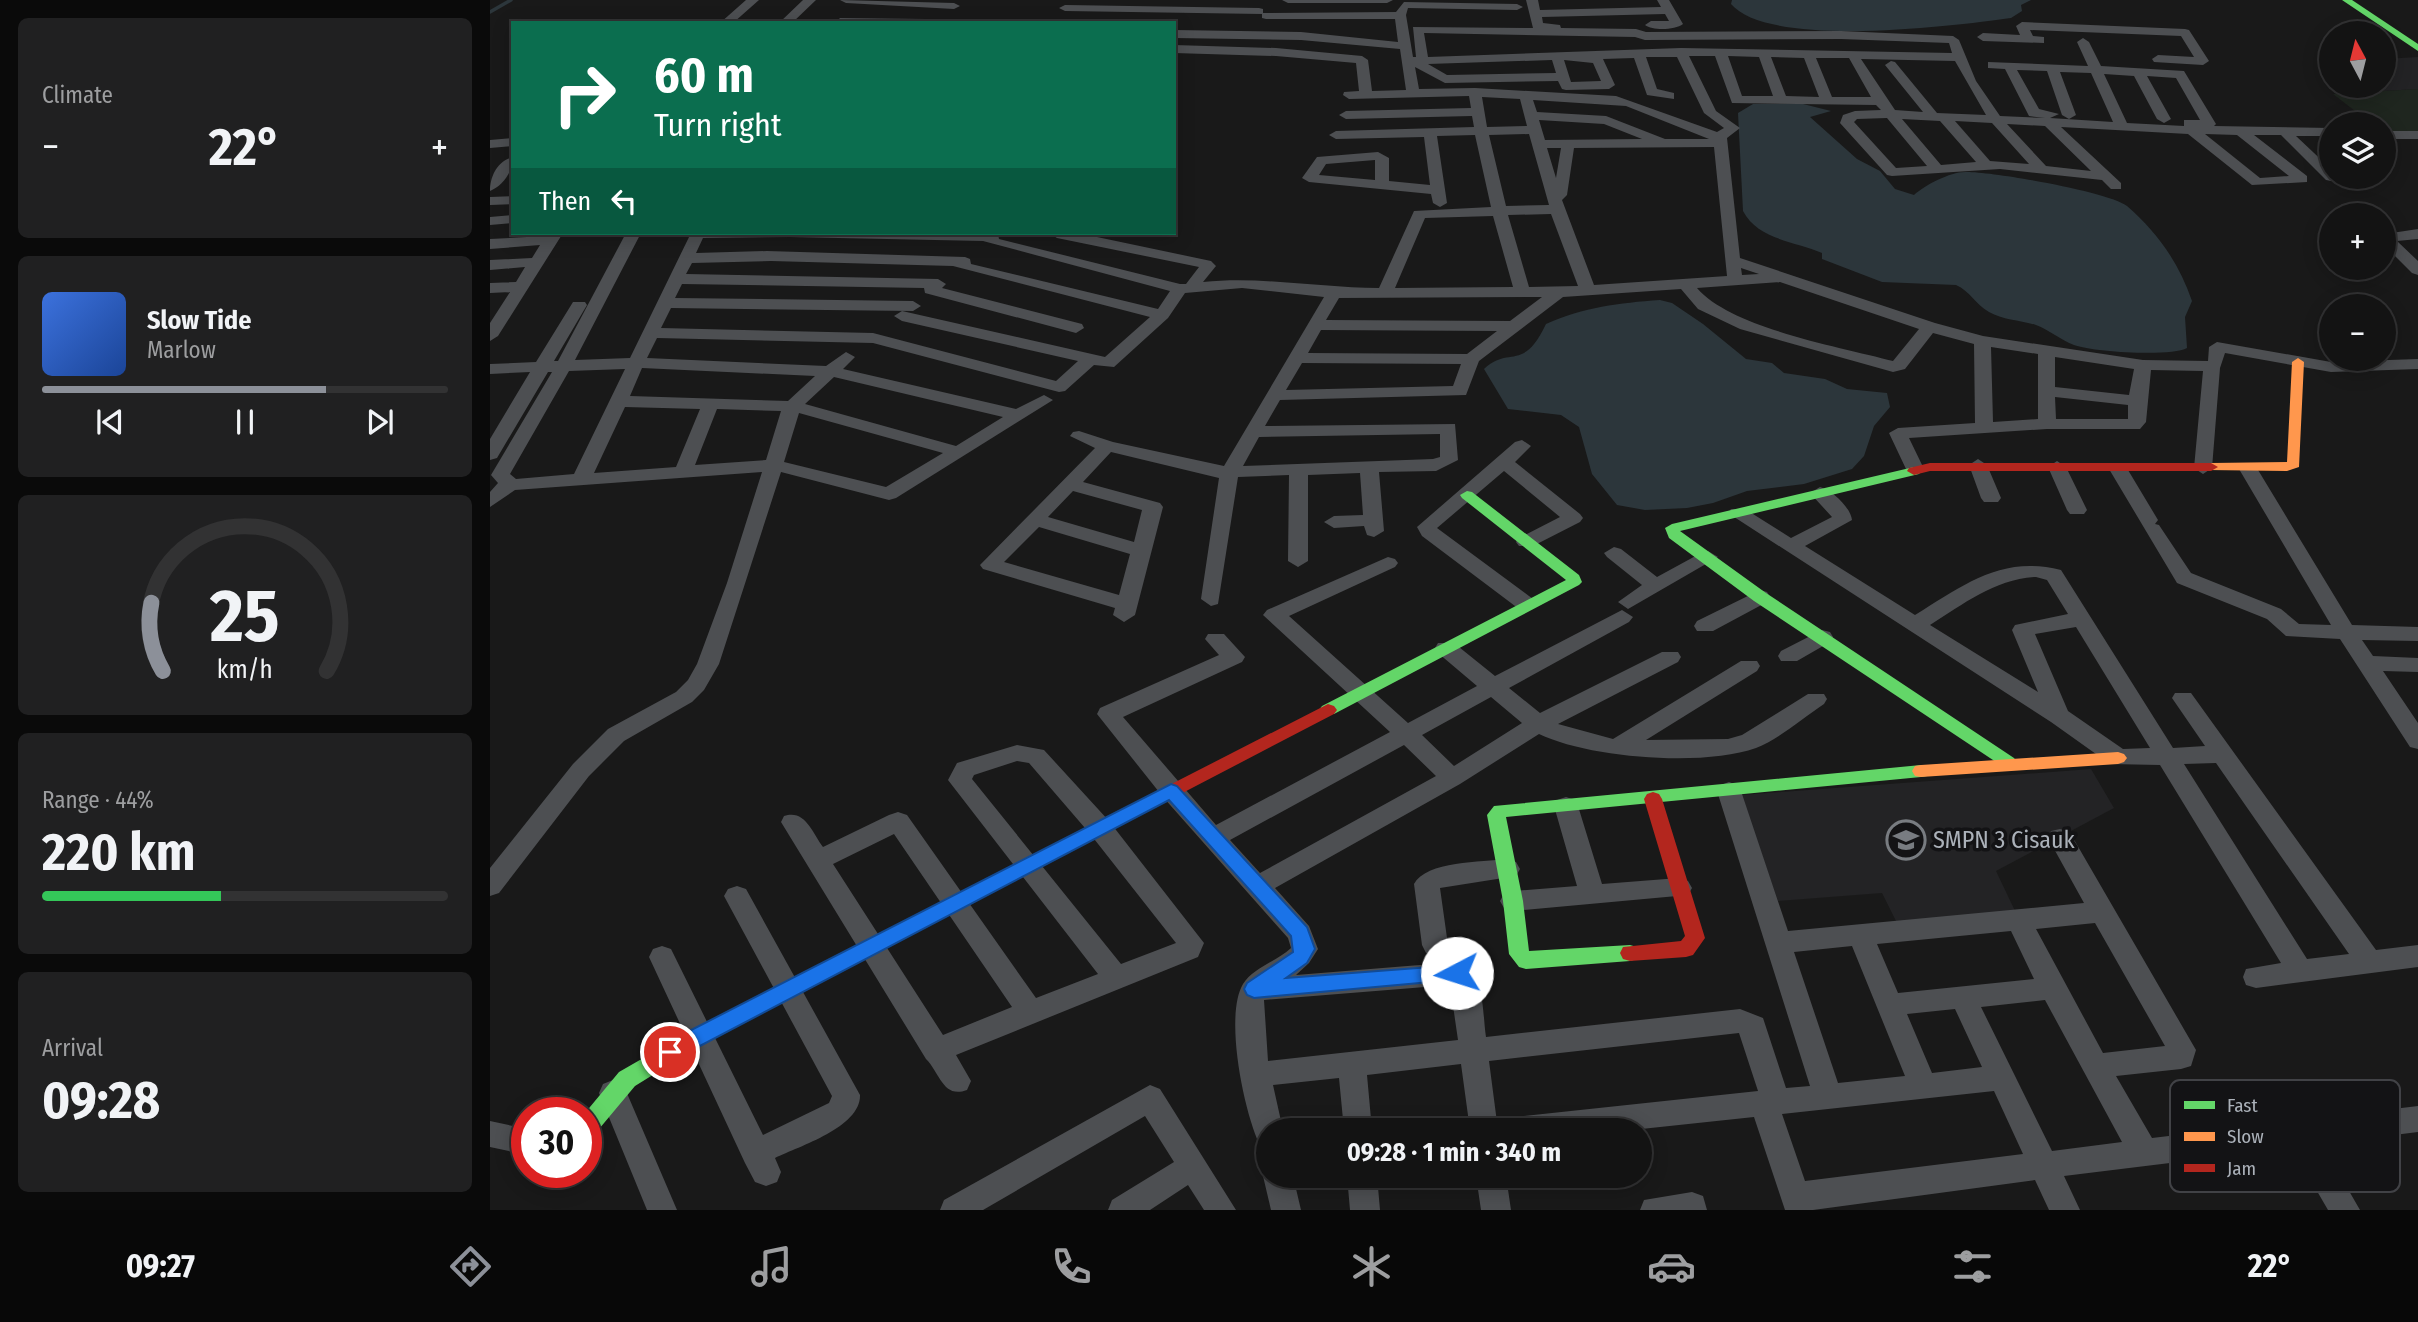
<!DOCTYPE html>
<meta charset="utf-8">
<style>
:root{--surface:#131313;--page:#202021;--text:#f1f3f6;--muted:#9d9ea0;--line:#323233;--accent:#8c9099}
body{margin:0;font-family:"Fira Sans Condensed",sans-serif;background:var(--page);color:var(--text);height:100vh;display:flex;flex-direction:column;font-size:26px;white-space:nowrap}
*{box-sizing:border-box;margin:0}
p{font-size:23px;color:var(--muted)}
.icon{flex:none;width:38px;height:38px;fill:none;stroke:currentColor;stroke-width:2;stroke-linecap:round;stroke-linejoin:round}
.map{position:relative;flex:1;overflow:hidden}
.panel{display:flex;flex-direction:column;gap:18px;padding:18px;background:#0a0a0a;width:490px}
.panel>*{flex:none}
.top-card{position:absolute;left:21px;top:21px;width:665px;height:214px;border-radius:0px;box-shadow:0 4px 18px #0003,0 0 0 2px var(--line);background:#0b6e4f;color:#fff;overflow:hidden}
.needle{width:46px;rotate:353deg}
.controls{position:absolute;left:1829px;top:21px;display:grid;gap:14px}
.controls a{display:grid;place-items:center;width:77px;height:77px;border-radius:50%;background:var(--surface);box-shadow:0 4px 18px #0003,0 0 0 2px var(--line);font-size:35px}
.speed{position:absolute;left:21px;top:1097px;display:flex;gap:14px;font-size:35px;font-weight:700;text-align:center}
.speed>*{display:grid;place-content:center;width:91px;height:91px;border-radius:50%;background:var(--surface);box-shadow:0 4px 18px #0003,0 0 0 2px var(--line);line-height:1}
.speed .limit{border:10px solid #d22;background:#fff;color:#111}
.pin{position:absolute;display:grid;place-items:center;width:60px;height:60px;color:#fff;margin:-30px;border:4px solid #fff;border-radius:50%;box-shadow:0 2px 7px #0007}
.me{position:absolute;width:77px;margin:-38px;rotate:265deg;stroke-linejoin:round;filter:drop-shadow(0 0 5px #0008)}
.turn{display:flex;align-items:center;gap:24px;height:147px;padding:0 28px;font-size:32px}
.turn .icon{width:91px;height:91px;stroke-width:2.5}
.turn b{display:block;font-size:49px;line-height:60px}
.then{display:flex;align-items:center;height:66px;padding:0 28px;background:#0003;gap:14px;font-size:26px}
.big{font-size:52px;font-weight:700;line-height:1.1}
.panel .card{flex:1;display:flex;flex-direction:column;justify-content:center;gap:10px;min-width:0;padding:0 24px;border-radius:10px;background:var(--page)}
.panel .dial{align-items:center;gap:0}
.dial svg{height:182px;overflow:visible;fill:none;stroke:var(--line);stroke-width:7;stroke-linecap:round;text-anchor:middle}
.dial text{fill:var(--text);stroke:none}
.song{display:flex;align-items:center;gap:21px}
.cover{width:84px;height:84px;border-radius:10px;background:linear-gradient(135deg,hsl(220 70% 55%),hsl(220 70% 35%))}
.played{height:7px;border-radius:4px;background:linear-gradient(90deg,var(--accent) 70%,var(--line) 70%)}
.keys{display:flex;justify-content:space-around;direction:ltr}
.heat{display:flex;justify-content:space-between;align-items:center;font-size:38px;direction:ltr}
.charge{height:10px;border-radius:5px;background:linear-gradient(90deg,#34c759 44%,var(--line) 0)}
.trip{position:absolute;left:766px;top:1118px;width:396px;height:70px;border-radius:35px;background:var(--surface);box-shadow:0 4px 18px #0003,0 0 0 2px var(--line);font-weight:700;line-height:70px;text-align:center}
.tab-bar{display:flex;height:112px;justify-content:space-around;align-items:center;background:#080808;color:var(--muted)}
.tab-bar .icon{width:49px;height:49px}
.tab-bar .current{color:var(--accent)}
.tab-bar b{font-size:32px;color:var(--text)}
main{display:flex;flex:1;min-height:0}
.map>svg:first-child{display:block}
</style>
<main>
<section class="panel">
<div class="card"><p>Climate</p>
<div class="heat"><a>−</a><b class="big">22°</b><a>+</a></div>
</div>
<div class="card">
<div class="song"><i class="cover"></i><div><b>Slow Tide</b><p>Marlow</p></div></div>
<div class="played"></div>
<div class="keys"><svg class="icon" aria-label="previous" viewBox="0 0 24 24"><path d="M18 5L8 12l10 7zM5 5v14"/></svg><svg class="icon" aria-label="pause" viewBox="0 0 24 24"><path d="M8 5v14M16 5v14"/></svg><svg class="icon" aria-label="next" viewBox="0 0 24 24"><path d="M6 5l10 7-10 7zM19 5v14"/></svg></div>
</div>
<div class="card dial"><svg viewBox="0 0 100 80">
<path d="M14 69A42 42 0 1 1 86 69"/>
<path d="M14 69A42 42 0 0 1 9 39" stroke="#8c9099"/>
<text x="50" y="56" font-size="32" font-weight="700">25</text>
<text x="50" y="72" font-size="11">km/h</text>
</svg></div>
<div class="card"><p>Range · 44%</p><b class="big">220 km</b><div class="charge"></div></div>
<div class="card"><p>Arrival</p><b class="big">09:28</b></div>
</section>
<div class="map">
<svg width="1928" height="1210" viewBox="0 0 1928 1210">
<rect width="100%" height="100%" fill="#191919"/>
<path fill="#232325" d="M1928,57V89L1859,93L1849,86H1894V59Z
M1601,769L1624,808L1506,871L1527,915L1410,929L1392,893L1288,901L1251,795Z"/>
<path fill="#1f261f" d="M1928,89V133H1894V124H1882L1843,94Z"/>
<path fill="#2c363b" d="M1242,0H1541L1531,5L1532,11L1521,18C1465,26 1279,49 1241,4Z
M1263,104H1313L1341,111L1320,117L1367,159L1390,171L1405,189L1424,195C1435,185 1460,172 1475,172C1500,171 1620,192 1637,206C1668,233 1689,263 1702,301L1695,317L1697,348C1681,357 1603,352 1584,345C1571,340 1559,330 1546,325C1530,320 1513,320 1499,312C1485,304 1480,291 1466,285L1392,282L1332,259V253C1305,241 1268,240 1253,211L1248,113Z
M1170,300L1182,303L1213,324L1256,359L1282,363L1294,373L1335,379L1357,389L1397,393L1400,407L1384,426L1374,456L1362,469L1314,484L1257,491L1223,503L1197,508L1155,510L1127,505L1102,474L1089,427L1071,415L1018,409L994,369C1019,345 1033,373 1056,324C1094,307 1129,303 1170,300Z"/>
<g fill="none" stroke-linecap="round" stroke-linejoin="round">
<path stroke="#2c363b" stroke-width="3.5" d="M0,12L21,0"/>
<path fill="#4d4f52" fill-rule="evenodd" d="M256,0H269L243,23H230Z
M313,0H326L302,23H289Z
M350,0L464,3L470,6L464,9L356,3Z
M792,0H903L897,3H798Z
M1036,0H1048L1050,10L1171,7L1167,0H1179L1193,24C1185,30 1163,31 1155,25L1161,21H1179L1175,14L1052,17L1053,23L1070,25L1071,28L1146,29L1156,32L1351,31L1463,36L1469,40L1486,81L1510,116L1555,118L1539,116L1515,69L1498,68V62L1598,66L1587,42L1593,38L1599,42L1611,66L1694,71L1726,124L1724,126L1841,128V136H1806L1841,169V177H1848L1841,181L1836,180L1791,135H1764L1817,176V182L1762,185L1698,134L1571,127L1631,183V189H1621L1612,180L1510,169L1402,176L1397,175L1350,123L1353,115L1365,111L1391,110L1386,105L1242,103L1225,56H1199L1226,111L1250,128L1237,138L1250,258L1445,323L1493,336L1653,360L1718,361L1719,347L1727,342L1841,362L1928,359V369L1841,372L1735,353L1730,368L1722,468L1713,474L1704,468L1713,371L1661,370L1656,422L1650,429H1557L1419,438L1434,469L1425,475L1416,469L1399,433L1408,428L1485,423L1484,344L1443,333L1415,369L1403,372L1250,329L1208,309L1191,289L1073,297L989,361L976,395L790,400L775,426L965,424L968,460L946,471L889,472L894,531L884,537L877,535L874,526L844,528L834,522L844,516L873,515L870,473L818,475V561L808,567L798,561L799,475L748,477L728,604L721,606L711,599L729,478L621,452L593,482L670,503L673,507L645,615L634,622L623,615L625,608L493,569L490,565L605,448L580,436L583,432L589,431L623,442L734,466L834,297L752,288L695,293L678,318L624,367L604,365L575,391L569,392L383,343L167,338L157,358L336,366L356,352L365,357L353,369L526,409L554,395L563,400L406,498L399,500L291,472L229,664L214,690L202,702L134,741L99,776L9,893L0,896V868L83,764L118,729L186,692L198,680L207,664L237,583L272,472L25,490L0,507V492L8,483L1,475L62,372H58L7,458L0,460V439L40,372L0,374V364L46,362L83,302H95L97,305L64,361H68L136,233H151L85,360L140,358L201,233H504L508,234L509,239L690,284H696L709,267L567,238L559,233H588L721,261L726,266L713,282C772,276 830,288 889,288L924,211L1001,207L985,135L947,136L957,203L950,207L943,203L941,194L819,182L812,178L827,157L888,152L899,158V181L940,185L934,137L846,139L839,135L846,131L984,127L982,116L856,119L849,115L856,111L981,108L979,96L859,99L853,95L854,92L869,91L866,63L786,56L684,53V45L786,48L872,56L878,60L882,91L916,90L910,49L811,40L684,38V30L811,32L908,42L905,19H776L772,18V14L575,11L569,8L575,5L769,8L773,9V13L906,12L914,2L1027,4L1033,7L1027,10L918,8L916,15L923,57H926L923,27L1043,28ZM934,33L1145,37L1155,40L1351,39L1459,43L1462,53L1191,48L938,57ZM1238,56L1269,57L1283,96H1252ZM1156,57H1187L1214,113L1234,128L1227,132L1126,96L985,88L929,89L925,67L955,83L1068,81L1072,89L1076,90L1119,89L1125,85L1113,59L1144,58L1157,95L1184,99V93L1167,89ZM1281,57L1314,58L1329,97L1296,96ZM1326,58H1359L1381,97H1342ZM1371,59L1465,61L1496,115L1447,113L1405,62L1401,61L1395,65L1433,112L1405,110ZM1062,60L1066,73L957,75L938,64ZM1074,60L1103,63L1111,81L1081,82ZM1527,70L1557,71L1572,115L1579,119L1586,115L1570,72L1601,73L1623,122L1560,118L1569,114L1549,109ZM1614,74L1644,76L1667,119L1674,123L1681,119L1657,76L1686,78L1710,120H1694V126L1637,123ZM992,97L1030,99L1037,126L997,127ZM1043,100L1136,106L1219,139H1175L1116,116L1047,112ZM1397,118L1437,166L1406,168L1364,122L1367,119ZM1412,119L1450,121L1486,162L1451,165ZM1049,120L1114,124L1152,139L1055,140ZM1465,121L1502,123L1539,164L1500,161ZM1517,124L1555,126L1601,171L1556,166ZM1039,134L1059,205L1016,206L999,135ZM1715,134L1747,135L1799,176L1770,178ZM1224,147L1237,276L1104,285L1072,200L1077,195L1084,148ZM1057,148H1071L1066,178ZM885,160V180L829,175L836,164ZM1061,214L1088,286L1039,287L1018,215ZM1003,216L1023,287L905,288L935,218ZM300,237L493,241L680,291L668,309L481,264L480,259L475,257L277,251L206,253L213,238ZM281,261L463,266L660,317L615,357L412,311L404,316L412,321L588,361L566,381L383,333L171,328L181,308L423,311L431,306L423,301L185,298L192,284L434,288L435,293L586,333L594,328L592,324L452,288L456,284L448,279L196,274L202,263ZM1251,268L1269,274L1252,275ZM1290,282L1429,329L1403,361C1350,347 1241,328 1207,288ZM1052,297L1020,321L836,320L849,298ZM831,330L1007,331L977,354L818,353ZM1501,347L1548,354V419L1503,422ZM1565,357L1644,369L1639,395L1565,387ZM812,363L971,364L963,386L796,390ZM152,368L325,376L298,401L140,396ZM135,369L84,474L26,479L20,474L79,371ZM344,377L513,417L466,446L315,404ZM1565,397L1638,405V419H1566ZM135,407L210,409L186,467L104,473ZM227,409L291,411L276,460L205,465ZM309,413L453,453L396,487L294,462ZM950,434V457L943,459L753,466L769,437ZM583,491L652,510L644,542L558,517ZM549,527L640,554L629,595L514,562Z
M350,18L436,19L442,23H345Z
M1532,22L1695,29L1699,30L1719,61L1713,65L1664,62L1662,59L1668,55L1704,57L1691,36L1540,30L1543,36L1554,37V43L1493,41L1487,37L1493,33L1530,35L1526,26Z
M1894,131H1928V139H1894Z
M23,138V146L0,148V140Z
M20,158L23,159C23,171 12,187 0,191C0,178 6,163 20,158Z
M23,196V204L0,205V197Z
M23,215V223L0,225V217Z
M1928,229V239L1907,241L1928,261V275L1922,273L1894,245L1895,234Z
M58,233H73L8,336L0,341V323L20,292L0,293V283L26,282L35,267L0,270V260L42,258L50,245L0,249V239L56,236Z
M1032,440L1041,446L1025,462L1090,514L1093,518L1090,522L1043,546H1029L1026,542L1029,538L1070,517L1014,471L947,528L1043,599L1046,604L1043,609H1029L932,536L927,527L1025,442Z
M1488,459L1497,465L1511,498L1508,502H1494L1491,498L1479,465Z
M1567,461L1576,467L1597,510L1594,514H1580L1577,510L1558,467Z
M1628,463L1635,465L1668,520L1665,524L1669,525L1701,573L1791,609L1809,624L1841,625L1749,469L1751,465H1765L1862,625L1928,627V641L1872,640L1883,656L1928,658V672L1893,671L1928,723V749L1920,747L1850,639L1796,636L1777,619L1687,583L1619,469Z
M1330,487C1342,490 1361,508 1362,520L1315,546L1425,615C1474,585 1511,555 1571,570L1683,748L1715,746L1682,698L1685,693H1701L1886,950L1928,945V967L1766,988L1756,985L1753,977L1756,969L1791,963L1670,765L1620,764L1561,722L1238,513L1241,509H1255L1301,538L1342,517L1320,493ZM1546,577L1557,580L1578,614L1525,625L1522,630L1548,692L1440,625C1474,604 1505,579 1546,577ZM1586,627L1660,748L1633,749L1578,711L1545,634ZM1726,763L1859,954L1817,959L1694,764Z
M1124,547L1131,549L1167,577L1211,553L1218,551L1228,557L1138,609L1128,602L1152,585L1117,557L1114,553Z
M898,557L905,559L908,563L905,567L799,616L918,723L987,686L948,653L945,648L948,643H964L1005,676L1132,610L1143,617L1139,622L1019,688L1050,713L1172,652H1188L1191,657L1188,662L1068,724L1123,739L1251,661H1267L1270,666L1267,671L1156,740L1238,739L1252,735L1318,694H1334L1337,699L1334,704C1313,718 1289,739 1266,748C1213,767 1099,758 1049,734L970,784L785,888L819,926L828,949L819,963L806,975L967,962C996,972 992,1012 996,1037L1250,1009L1273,1018L1296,1088L1320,1086L1227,791L1231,785L1239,782L1247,785L1251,791L1298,931L1594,903L1558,838L1561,831L1570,829L1579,831L1706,1050L1701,1066L1691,1069L1626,1076L1662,1138L1928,1106V1132L1832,1144L1870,1210H1838L1802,1148L1574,1176L1590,1210H1559L1545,1180L1323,1210H1295L1264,1117L1142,1130H1010L1015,1121L1025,1117L1268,1091L1249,1033L999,1061L1008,1130H980L971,1064L877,1075L882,1130H854L849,1078L783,1085L793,1130H779V1147L769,1143C754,1111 734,1016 753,984C763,968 787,961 801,948L798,938L673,797L607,714L610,708L729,655L715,639L718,634H734L755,657L752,662L633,717L726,825L900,732L773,615L777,610ZM1001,697L1032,723L964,766L932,735ZM914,745L946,776L770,873L740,840ZM1605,923L1675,1046L1613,1053L1546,929ZM1521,931L1544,979L1408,993L1387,944ZM1362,946L1415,1076L1348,1083L1304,952ZM960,985L968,1040L778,1061L774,1000ZM1555,1000L1632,1142L1562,1151L1491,1007ZM1465,1009L1492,1067L1442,1073L1417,1014ZM1504,1091L1533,1154L1315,1181L1292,1114Z
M1270,590L1277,592L1280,597L1277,602L1223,631H1207L1204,626L1207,621Z
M1332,630L1340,632L1343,637L1340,642L1307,661H1291L1288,656L1291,651Z
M527,745L554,750L619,821L714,943L708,957L466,1055L481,1081L477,1090C453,1099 450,1073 436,1059L291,822L294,816C315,809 322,832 333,847L399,815L408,812L417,815L546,998L608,974L458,780L467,763ZM527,761L539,763L601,835L686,943L631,964L482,779L484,775ZM404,834L522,1007L453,1035L343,864Z
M1076,797L1085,800L1088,806L1112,884L1189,878L1198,881L1202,888L1198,895L1023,911L1014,908L1010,901L1014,894L1023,891L1087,886L1064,806L1067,800Z
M1017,859L1026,862L1030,869L1026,876L950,888L958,945L954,953L945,956L936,953L932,945L924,884C936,861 992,862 1017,859Z
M247,886L256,889L370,1095C371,1127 310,1146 285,1158L291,1172L287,1182L276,1186L265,1182L255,1163L159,957L163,949L172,946L181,949L273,1135L339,1103L342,1096L234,896L238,889Z
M123,1080L133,1084L187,1210H157L109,1093L113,1084Z
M660,1085L670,1089L746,1210H714L698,1185L660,1210H618L622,1200L684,1162L655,1116L493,1210H450L454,1200Z
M0,1121L37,1129V1155L0,1147Z
M777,1166L779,1176H803L811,1210H781L773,1176Z
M857,1176H887L890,1210H860Z
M986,1176H1016L1021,1210H991Z
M1202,1192L1213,1196L1217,1210H1150L1154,1200Z"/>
<path fill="#63d668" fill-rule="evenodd" d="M1852,0H1862L1928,44V51Z
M1424,467L1431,471L1429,474L1190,531L1276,593L1524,758L1527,762L1524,766H1512L1264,601L1179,538L1175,528L1182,524Z
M977,491L982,492L1089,575L1092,582L1089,585L844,714H832L829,710L832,706L1076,580L972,498L970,495Z
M1431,765L1437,766L1440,771L1437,776L1431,777L1016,817L1033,901L1039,951L1140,945L1147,947L1150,953L1147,959L1140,961L1036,969L1029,967L1019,954L1013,901L997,815L1004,806Z
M436,910L443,913L446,918L443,923L216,1042L145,1086L104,1135L96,1138L95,1113L129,1072L202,1030Z"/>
<path fill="#ff974d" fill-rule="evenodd" d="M1808,358L1814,362L1809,467L1797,471L1716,470L1714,467L1721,463L1797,462L1802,362Z
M1628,752L1634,754L1637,758L1634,762L1628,764L1431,777L1425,776L1422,771L1425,766L1431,765Z"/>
<path fill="#b3261e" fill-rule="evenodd" d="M1440,463H1721L1728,467L1721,471H1440L1424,475L1417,471L1419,468Z
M838,704L844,706L847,710L844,714L443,923L436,926L429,923L426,918L429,913Z
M1163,792L1169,794L1172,799L1215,938L1203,955L1196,957L1140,961L1133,959L1130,953L1133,947L1191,941L1195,936L1154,799L1157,794Z"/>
</g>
<path fill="#1a73e8" stroke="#114b97" stroke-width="2" d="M681,784L687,786L817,927L825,949L817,963L796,978L967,965L974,967L977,973L974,979L764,998L757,995L754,989L757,983L803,952L801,936L679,800L187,1058L180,1061L172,1058L169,1052L172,1045Z"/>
<defs>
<g id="school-ring" transform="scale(2.0125)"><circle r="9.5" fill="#131315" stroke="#787c81" stroke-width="1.5"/><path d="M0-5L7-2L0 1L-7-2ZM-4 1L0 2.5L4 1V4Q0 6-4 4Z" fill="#787c81"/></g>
</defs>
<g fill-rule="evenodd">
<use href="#school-ring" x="1416" y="840"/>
</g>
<g text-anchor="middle" stroke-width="7" stroke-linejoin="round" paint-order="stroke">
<g font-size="24" fill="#abb1b9" stroke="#131315" text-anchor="start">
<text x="1443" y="848">SMPN 3 Cisauk</text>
</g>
</g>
<rect x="1680" y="1080" width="230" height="112" rx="10" fill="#131315" stroke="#414246" stroke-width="2"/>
<rect x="1694" y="1101" width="31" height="8" fill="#63d668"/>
<rect x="1694" y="1132" width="31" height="9" fill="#ff974d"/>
<rect x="1694" y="1164" width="31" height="8" fill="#b3261e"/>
<g font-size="19" fill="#abb1b9">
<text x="1737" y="1112">Fast</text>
<text x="1737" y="1143">Slow</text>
<text x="1737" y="1175">Jam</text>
</g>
</svg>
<div class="controls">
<a><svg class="needle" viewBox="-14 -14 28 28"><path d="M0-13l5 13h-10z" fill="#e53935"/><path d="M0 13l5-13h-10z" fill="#9d9ea0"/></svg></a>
<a><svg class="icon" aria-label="layers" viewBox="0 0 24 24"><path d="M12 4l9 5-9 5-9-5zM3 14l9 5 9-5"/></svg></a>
<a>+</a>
<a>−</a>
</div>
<div class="speed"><div class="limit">30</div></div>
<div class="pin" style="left:180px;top:1052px;background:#d93025"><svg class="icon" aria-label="arrive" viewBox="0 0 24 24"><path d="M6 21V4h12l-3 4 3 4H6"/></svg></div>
<svg class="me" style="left:967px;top:973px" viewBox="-20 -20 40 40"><circle r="19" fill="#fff"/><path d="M0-13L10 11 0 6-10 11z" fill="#1a73e8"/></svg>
<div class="trip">09:28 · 1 min · 340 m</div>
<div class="top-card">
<div class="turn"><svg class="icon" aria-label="right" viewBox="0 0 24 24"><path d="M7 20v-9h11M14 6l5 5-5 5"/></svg><div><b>60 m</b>Turn right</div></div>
<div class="then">Then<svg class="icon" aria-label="left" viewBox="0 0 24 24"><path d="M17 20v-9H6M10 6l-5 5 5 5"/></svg></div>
</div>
</div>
</main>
<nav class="tab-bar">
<b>09:27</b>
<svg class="icon current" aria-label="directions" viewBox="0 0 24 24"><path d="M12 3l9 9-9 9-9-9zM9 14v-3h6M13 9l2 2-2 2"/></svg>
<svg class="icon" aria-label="music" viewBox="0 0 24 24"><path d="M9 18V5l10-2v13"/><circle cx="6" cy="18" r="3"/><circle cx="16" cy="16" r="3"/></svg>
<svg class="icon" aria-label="phone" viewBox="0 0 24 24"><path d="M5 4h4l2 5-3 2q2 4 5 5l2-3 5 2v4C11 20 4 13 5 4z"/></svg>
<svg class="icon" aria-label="climate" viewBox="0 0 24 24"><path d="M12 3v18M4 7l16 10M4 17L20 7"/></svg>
<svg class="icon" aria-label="car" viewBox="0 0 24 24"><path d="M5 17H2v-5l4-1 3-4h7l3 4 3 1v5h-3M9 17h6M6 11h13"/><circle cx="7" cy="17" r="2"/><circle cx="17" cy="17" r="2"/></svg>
<svg class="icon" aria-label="filters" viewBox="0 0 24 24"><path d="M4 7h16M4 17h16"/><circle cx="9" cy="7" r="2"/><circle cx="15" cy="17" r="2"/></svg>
<b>22°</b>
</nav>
